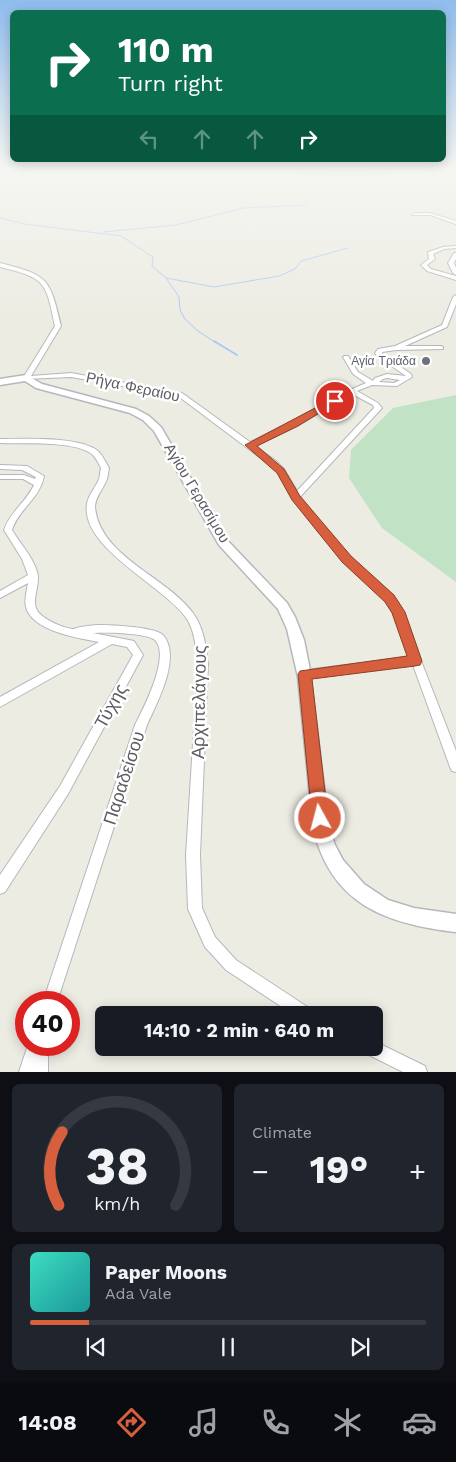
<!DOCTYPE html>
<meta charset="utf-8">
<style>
:root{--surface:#171b24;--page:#20242c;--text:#f1f3f6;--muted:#9ea1a6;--line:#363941;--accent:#d75f3e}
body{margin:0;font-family:"Work Sans",sans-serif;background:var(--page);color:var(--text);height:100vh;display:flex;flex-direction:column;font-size:19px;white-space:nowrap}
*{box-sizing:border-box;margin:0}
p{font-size:16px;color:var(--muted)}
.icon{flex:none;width:28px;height:28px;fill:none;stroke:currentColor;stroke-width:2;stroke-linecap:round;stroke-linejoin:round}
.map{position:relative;height:1072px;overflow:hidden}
.drawer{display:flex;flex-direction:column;gap:12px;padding:12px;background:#0d0f14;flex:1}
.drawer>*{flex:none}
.banner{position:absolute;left:10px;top:10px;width:436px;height:152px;border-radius:8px;box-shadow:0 2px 12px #0003;background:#0b6e4f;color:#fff;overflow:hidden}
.speed{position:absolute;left:15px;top:991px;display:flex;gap:10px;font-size:25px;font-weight:700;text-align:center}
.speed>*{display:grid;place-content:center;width:65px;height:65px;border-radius:50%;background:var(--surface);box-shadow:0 2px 12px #0003;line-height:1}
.speed .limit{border:8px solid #d22;background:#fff;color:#111}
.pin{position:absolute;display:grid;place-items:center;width:42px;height:42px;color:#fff;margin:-21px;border:2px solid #fff;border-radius:50%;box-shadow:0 1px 5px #0007}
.me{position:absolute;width:55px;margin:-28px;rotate:353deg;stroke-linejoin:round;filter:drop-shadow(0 0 4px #0008)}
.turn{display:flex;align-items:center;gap:18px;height:105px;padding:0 25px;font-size:22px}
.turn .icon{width:65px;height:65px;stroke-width:2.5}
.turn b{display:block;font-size:35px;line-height:42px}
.lanes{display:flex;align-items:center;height:48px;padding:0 25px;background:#0003;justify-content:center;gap:25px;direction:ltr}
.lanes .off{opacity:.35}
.big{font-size:38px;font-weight:700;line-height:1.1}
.drawer .card{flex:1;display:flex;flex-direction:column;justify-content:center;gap:8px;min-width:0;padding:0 18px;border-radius:8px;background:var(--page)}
.drawer .dial{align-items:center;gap:0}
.dial svg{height:130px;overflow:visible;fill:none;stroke:var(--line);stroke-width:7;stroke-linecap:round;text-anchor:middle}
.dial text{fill:var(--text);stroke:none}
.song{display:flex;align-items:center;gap:15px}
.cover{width:60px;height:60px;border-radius:8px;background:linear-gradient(135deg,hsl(170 70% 55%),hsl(180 70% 35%))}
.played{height:5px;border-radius:2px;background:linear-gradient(90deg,var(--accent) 15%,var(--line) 15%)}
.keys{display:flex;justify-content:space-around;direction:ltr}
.heat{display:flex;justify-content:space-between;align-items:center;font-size:28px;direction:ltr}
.drawer .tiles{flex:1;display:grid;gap:12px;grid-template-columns:1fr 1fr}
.card:last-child{grid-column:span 2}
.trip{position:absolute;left:95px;top:1006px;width:288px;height:50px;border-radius:8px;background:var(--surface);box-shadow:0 2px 12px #0003;font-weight:700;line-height:50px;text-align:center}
.menu{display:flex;height:80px;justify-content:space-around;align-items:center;background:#090b0e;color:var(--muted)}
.menu .icon{width:35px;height:35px}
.menu .selected{color:var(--accent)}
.menu b{font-size:22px;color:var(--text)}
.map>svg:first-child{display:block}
</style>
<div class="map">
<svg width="456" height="1072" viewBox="0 0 456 1072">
<rect width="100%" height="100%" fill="#ecece3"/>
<path fill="#c2e2c6" d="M456,395V582L382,528L349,478L351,450L393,408Z"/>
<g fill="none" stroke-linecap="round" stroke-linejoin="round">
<path stroke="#a9caf6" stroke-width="1" d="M293,168L298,169V172C334,176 369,179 404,168
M0,218L25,224L121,236L153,257L152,266L166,278L214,287L279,276L295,269L301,261L348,248
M104,232L176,225L243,208L307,205
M166,278L179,297L180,310L185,319L198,331L216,343"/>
<path stroke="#a9caf6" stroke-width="2" d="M214,341L237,355"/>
<g stroke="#b5b7bc" stroke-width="2">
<path id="minor" d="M414,213H430L456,221V224L430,215H412Z
M456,246V248L444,249L433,254L435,259L427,265L431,269L456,276V280L427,271L421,265L429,259L428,252L443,247Z
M454,253H456V259L454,263L456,268V275L453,273L448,263Z
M0,263C48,275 50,278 61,326L31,376L71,373L182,393L250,442L291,422L350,390L366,383L353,374L343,357L344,356H348L358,372L373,381L375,378L387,374L406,376L377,356L375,353L378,349L395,346L442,325L453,297L456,295V304L447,327L405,346H441L443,347V349L396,350L382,352V354L411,374L412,377L397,386L372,385L357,391L378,403L382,408L300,497L349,557L374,578L393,597L401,609L456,751V772L452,771L450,767L413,665L305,678L301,677L300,674L301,671L305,670L410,657L393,613L387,601L368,582L343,561L293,499L278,472L270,465L178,396L71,377L24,379L23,378L55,326C46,281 45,278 0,267ZM387,378L400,380L394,383L379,382L383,379ZM352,394L373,405L374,408L297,491L284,469L276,461L255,446L297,426Z
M0,439C24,439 80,436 98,451C103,456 106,463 109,468C108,472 108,476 107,479C104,488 95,497 95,507C99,556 167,577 193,613C204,628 206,647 208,664L200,855L202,908L215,937L236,960L312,1010L315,1015H294L226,970L205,947L188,909L186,855L198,664C196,649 195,632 187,619C165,586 80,548 87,504C88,495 96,487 99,479C100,476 100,472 101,468C99,464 96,458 93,455C76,440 22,444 0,443Z
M0,465L27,466L44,476C40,499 19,508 12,530C21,545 35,559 38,576C39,588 30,604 39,613C45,620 65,629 74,629C74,629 79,627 81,627C87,626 93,625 99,625C112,625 155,627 163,635C182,657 157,703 147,725L57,1002H43L135,725C143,709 171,656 155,640C147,633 105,632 93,633L134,641L143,655L68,794L5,892L0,894V875L60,786L133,655L127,647L112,644L0,707V697L99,642C78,638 32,631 26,607C24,600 27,590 28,583L0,598V591L28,575L22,559L4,530C10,512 26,502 34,485L23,479H0V475H24L35,479L36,477L22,470L0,469Z
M374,1041L425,1066L427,1072H403L367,1054L365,1048H374Z
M28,1045H48V1072H19Z"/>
</g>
<g stroke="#b5b7bc" stroke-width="3">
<path id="tertiary" d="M26,375L42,384L136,409L149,416L161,427L227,540L287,603L295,617L304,640L309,665L329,827L335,845L343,860L364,884L388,900L414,908L456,914V932C386,924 330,904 313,827L298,677L287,629L278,609L219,545L154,431L143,420L130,413L36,388L25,381L0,385V379Z"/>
</g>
<use href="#minor" fill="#fff" fill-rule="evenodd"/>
<use href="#tertiary" fill="#fff" fill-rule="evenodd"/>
</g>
<linearGradient id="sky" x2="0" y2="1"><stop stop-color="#8fbdee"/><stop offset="0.53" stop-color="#f6f6f2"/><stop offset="1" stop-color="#f6f6f2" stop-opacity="0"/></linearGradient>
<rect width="456" height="318" fill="url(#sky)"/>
<path fill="#d75f3e" stroke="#8c3e28" d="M332,399H335L339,401L298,426L257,446L284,469L300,496L351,556L394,595L405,612L422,661L420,665L415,666L312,679L328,818L326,824L320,826L314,824L312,818L298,674L300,671L407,656L392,613L385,602L342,562L292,500L277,473L245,445Z"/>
<circle fill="#6b7280" stroke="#fff" stroke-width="2" cx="426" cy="361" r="5"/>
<g text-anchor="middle" stroke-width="5" stroke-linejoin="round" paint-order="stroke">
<g font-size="12" fill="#5b616d" stroke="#fff" text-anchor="end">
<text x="416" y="365">Αγία Τριάδα</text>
</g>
<g font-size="15" fill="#5b5d62" stroke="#fff">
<text transform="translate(133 387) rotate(12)" y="5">Ρήγα Φεραίου</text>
<text transform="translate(197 493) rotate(59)" y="5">Αγίου Γερασίμου</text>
</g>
<g font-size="18" fill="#5b5d62" stroke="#fff">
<text transform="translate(199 702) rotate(-89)" y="6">Αρχιπελάγους</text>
<text transform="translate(111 706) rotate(-61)" y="6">Τύχης</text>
<text transform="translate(124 778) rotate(-72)" y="6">Παραδείσου</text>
</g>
</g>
</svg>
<div class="speed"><div class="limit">40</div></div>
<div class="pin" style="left:335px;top:401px;background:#d93025"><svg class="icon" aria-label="arrive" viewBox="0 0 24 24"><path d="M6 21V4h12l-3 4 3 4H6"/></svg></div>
<svg class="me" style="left:320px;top:818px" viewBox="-20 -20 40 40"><circle r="17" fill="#d75f3e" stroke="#fff" stroke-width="3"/><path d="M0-11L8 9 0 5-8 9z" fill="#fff"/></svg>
<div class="trip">14:10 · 2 min · 640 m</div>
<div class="banner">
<div class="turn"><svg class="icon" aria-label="right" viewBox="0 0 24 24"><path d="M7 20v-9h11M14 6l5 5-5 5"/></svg><div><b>110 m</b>Turn right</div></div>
<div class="lanes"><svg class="icon off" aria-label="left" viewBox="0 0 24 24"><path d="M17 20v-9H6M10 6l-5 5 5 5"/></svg><svg class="icon off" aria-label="ahead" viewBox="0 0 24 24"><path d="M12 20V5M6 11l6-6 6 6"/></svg><svg class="icon off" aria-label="ahead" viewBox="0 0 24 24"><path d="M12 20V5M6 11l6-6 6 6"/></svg><svg class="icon" aria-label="right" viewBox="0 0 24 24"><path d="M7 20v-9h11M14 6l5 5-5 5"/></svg></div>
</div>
</div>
<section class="drawer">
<div class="tiles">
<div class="card dial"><svg viewBox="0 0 100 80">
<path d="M14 69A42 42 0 1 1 86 69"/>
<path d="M14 69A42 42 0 0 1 16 24" stroke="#d75f3e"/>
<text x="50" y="56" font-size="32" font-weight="700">38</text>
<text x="50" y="72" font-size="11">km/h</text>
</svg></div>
<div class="card"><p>Climate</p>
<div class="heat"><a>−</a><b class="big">19°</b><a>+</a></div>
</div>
<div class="card">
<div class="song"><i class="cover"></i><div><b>Paper Moons</b><p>Ada Vale</p></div></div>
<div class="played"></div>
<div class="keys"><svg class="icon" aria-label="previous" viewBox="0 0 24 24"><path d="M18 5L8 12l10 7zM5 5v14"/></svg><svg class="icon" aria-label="pause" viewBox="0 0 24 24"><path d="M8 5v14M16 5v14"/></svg><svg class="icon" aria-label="next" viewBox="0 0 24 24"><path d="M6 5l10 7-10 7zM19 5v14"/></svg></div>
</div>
</div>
</section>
<nav class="menu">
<b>14:08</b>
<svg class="icon selected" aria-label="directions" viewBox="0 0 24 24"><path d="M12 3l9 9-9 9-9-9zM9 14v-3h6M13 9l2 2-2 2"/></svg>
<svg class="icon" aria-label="music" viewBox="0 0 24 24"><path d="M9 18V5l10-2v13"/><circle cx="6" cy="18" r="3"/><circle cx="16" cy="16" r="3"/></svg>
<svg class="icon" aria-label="phone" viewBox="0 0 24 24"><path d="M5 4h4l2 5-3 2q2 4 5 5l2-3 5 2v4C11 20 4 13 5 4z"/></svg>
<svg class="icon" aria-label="climate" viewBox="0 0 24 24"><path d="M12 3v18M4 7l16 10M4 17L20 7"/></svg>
<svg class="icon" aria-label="car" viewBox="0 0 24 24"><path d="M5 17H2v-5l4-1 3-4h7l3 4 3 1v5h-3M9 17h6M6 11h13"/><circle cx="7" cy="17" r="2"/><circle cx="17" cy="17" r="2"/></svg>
</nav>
